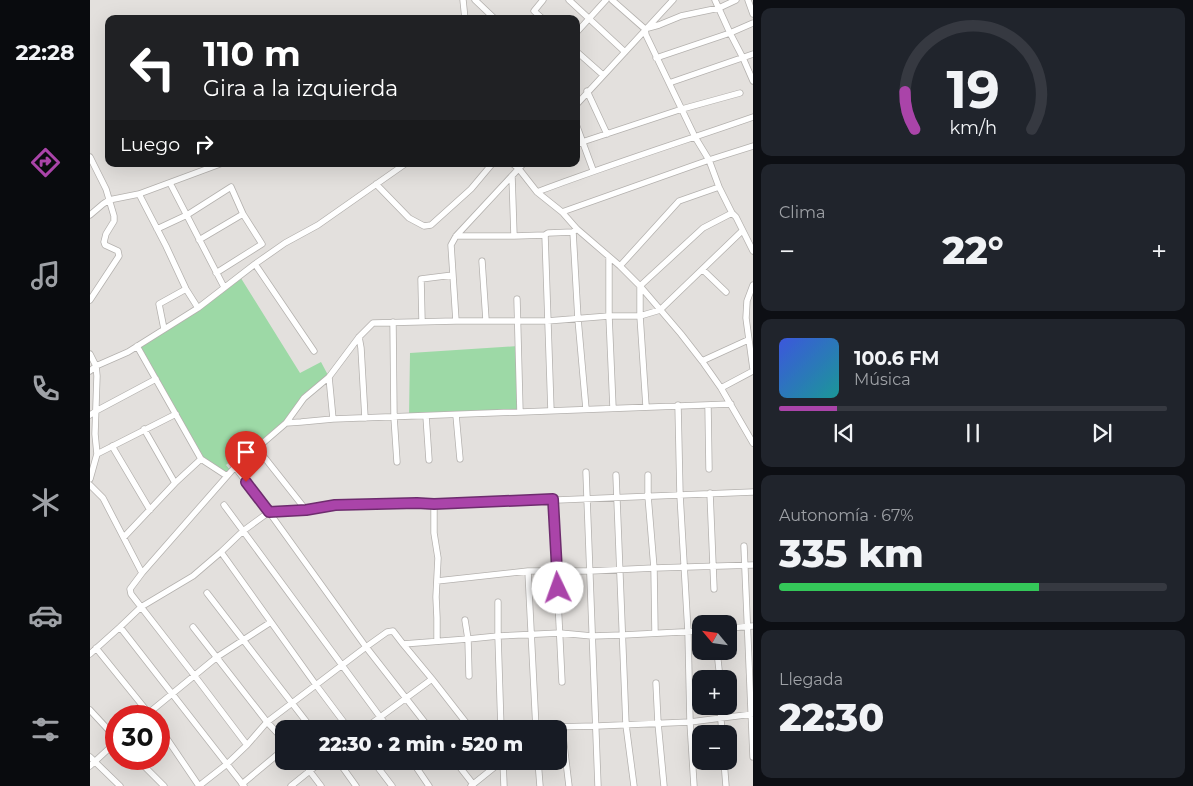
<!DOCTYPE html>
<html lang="es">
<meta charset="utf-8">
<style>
:root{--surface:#171b24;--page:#20242c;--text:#f1f3f6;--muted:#9ea1a6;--line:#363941;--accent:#aa44a9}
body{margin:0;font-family:Montserrat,sans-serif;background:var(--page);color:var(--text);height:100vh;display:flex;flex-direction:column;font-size:19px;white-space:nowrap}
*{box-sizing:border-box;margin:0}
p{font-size:16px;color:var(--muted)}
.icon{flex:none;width:28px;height:28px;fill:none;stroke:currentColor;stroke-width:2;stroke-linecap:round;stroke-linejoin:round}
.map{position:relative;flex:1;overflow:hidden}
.details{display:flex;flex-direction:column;gap:8px;padding:8px;background:#0d0f14;width:440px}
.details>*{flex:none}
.guide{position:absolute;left:15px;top:15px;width:475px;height:152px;border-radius:10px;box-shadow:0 5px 20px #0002;background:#202124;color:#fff;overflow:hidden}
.needle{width:32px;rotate:299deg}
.tools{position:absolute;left:602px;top:615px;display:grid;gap:10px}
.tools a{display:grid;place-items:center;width:45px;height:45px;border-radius:10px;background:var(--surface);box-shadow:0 5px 20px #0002;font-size:25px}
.speed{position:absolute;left:15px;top:705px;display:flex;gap:10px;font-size:25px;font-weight:700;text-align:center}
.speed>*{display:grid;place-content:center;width:65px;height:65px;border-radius:50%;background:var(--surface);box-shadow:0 5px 20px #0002;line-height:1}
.speed .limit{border:8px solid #d22;background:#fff;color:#111}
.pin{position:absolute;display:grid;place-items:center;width:42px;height:42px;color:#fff;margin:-51px -21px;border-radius:50% 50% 50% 0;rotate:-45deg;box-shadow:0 0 5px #0007}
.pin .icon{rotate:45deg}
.me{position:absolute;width:55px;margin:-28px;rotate:357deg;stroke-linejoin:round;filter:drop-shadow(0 0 4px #0008)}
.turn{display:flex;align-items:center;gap:18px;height:105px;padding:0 15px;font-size:22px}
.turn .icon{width:65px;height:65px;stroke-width:2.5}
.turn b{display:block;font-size:35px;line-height:42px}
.then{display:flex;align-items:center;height:48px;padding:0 15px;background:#0003;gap:10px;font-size:19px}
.big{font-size:38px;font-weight:800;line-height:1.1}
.details .tile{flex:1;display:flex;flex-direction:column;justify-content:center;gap:8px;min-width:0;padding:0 18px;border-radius:10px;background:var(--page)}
.details .dial{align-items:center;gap:0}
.dial svg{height:130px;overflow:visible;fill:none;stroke:var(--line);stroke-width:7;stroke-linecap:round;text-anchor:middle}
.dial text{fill:var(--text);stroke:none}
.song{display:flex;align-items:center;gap:15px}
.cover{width:60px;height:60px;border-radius:8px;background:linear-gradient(135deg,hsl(230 70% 55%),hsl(180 70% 35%))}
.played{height:5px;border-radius:2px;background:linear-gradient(90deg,var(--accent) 15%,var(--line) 15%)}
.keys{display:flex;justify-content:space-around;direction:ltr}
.heat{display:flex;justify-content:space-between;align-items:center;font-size:28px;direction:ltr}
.charge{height:8px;border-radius:4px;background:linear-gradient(90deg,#34c759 67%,var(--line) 0)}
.trip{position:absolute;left:185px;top:720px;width:292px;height:50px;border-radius:10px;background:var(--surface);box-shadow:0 5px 20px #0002;font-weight:800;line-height:50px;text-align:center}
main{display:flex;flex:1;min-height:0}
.tabs{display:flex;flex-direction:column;width:90px;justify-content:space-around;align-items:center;background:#090b0e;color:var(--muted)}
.tabs .icon{width:35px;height:35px}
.tabs .selected{color:var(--accent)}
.tabs b{font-size:22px;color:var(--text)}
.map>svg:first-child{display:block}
</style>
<main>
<nav class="tabs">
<b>22:28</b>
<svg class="icon selected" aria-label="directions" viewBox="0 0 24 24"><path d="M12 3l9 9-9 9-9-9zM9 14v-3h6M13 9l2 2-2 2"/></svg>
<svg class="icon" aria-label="music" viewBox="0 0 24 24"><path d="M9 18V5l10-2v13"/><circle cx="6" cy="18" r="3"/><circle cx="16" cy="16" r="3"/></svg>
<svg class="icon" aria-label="phone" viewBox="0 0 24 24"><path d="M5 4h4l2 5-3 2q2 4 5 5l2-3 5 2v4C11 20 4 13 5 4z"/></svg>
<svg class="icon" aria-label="climate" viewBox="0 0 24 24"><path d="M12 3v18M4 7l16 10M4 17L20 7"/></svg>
<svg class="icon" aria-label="car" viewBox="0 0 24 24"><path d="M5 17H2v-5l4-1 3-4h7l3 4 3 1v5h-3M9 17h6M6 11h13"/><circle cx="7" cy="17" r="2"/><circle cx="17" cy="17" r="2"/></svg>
<svg class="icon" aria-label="filters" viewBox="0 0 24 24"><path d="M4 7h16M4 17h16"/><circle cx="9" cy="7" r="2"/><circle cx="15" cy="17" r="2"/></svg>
</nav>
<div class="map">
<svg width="663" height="786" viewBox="0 0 663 786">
<rect width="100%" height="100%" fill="#e3e0dd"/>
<path fill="#9dd9a6" d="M149,275L210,373L231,362L239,377L227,386L196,423L148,464L143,459L136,465L141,471L137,476L111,459L47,346L101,312Z
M428,346L430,412L319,417L320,353Z"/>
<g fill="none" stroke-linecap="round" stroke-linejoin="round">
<g stroke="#b4b1ae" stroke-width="7">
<path id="minor" d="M373,0L375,19
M385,0L405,19
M479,0L535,52
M522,0L555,29L556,35L605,137L619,160L629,187L642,213L646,217L663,251
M625,0L640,33L653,58L663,81
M658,0L663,14
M453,19L444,11L453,0
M558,28L569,25L591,16L629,8L646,0
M486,33L516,0
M486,51L513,75
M566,58L640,33L663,23
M579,83L663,54
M497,91L517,134
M486,105L583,0
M486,124L503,170
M486,144L592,109L650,93
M0,157L16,189L24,216V221L16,234L14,242L15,245L28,251L29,256L0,300
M423,164L429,169L447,192L472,212L487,229L530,266L550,286L591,334L612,361L631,388L663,443
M422,176L424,236
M80,183L134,287
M286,184L319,218L334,226L341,225L381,189L402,164
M447,192C518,165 591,142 663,117
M49,194L76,246L96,289L108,308
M472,212L619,160L663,146
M0,215L13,204L19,200L49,194L130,164
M67,229L97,215L141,187L153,214L109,240
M483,232L488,319L496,409
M366,236H424L455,235
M519,257V316L523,408
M392,261L396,320
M165,264L224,351
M530,266L589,201L629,187
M613,270L636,292
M126,273L172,244L153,214
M663,285L657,301L656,318L663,369
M427,299L430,412
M332,321L331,279L363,275
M366,321L361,245L366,236L433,164
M303,322L304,417L307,462
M74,329L69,304L96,289
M269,337L271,348L275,418
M47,346L111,459
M0,354L6,366L7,376L5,434L7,454L0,479
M612,361L658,340
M0,371L6,366L38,352L108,308L165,264L195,243L228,225L315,164
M239,377L243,419
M631,388L663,371
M588,405L590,495L598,632L600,722L604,786
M618,405L619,469
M556,406L550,316V286L613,228L642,213
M461,411L455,235L458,233L483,232L487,229
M0,415L6,411L66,379
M366,415L370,459
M336,416L339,460
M196,423L214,398L239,377L269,337L283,323L366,321H457L519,316H550L570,310L652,231
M54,429L85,483
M22,446L60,510
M167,448L216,510
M7,454L86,414
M145,467L179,512L276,647L340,729
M496,472L508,786
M526,475L536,725L544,786
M558,475V496L564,568L565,633
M0,485L13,498L52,573
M620,493L624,589
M463,499L472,682
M134,505L299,729
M344,505V533L348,558L346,597L347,618V641
M34,537L85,483L111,459L137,476
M654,546L663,757
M131,552L226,685L259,729
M438,571L446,729
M347,581L438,571H500L564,568L663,565
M117,593L222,729
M408,602V636L411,729
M375,620L378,639L379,676
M30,627L154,786
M103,627L177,722L194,740
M639,628L663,626
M6,648L61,716
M627,651L630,679
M0,654L30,627L51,607L103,576L131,552L153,531L179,512L216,510L245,505L327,503L344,505L663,492
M566,683L568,723L574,786
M630,706L632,734
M0,710L26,738
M55,716L127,657L181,622
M69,727L109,786
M472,728L479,786
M274,729L342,679
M381,729L342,679L313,644L378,639L408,636L470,633L502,636L533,635L611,631
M456,729L461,727L507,726L600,722L663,714
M157,745L104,675L41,594L40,589L52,573L145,467L196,423L211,422L243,419L641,404
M0,757L30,786
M47,759L74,786
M212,761L231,786
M248,761L266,786
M283,761L302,786
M322,761L339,786
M365,761L383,784
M413,761L414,786
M448,761L450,786
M634,761L636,786
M0,766L26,742
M152,784L194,749
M109,786L137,764L157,745L177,722L276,647L297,632L303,631L313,644
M201,786L232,761
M381,786L412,761"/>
</g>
<use href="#minor" stroke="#fff" stroke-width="5.5"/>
</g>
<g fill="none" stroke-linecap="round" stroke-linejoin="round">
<g stroke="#6e2c6e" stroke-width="12">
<path id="route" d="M156,482L179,512L216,510L245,505L327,503L344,504L463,499L468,588"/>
</g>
<use href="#route" stroke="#aa44a9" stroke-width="9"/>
</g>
</svg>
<div class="tools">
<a><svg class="needle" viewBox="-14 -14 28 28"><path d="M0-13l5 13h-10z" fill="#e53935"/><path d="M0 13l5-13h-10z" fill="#9ea1a6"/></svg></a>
<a>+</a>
<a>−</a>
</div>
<div class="speed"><div class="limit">30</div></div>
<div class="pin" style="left:156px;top:482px;background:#d93025"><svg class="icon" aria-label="arrive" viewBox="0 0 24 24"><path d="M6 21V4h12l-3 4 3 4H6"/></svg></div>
<svg class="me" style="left:468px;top:588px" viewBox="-20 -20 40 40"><circle r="19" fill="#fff"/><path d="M0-13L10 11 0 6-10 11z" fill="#aa44a9"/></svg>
<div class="trip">22:30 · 2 min · 520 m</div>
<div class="guide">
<div class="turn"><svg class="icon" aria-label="left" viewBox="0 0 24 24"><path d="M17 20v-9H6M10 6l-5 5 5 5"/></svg><div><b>110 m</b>Gira a la izquierda</div></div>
<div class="then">Luego<svg class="icon" aria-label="right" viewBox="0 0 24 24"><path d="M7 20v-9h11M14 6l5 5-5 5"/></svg></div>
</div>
</div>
<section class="details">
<div class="tile dial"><svg viewBox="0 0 100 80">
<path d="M14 69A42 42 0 1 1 86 69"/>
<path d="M14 69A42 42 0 0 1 8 46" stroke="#aa44a9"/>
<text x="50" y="56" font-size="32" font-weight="700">19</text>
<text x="50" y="72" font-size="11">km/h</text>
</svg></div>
<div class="tile"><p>Clima</p>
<div class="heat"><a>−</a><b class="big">22°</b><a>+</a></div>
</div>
<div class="tile">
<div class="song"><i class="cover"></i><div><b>100.6 FM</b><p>Música</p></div></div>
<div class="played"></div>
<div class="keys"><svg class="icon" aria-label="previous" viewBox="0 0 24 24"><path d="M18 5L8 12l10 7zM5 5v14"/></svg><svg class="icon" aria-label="pause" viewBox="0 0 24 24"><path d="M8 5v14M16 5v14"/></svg><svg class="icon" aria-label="next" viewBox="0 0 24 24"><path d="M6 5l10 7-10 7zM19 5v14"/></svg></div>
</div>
<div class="tile"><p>Autonomía · 67%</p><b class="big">335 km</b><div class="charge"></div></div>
<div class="tile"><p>Llegada</p><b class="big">22:30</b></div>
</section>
</main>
